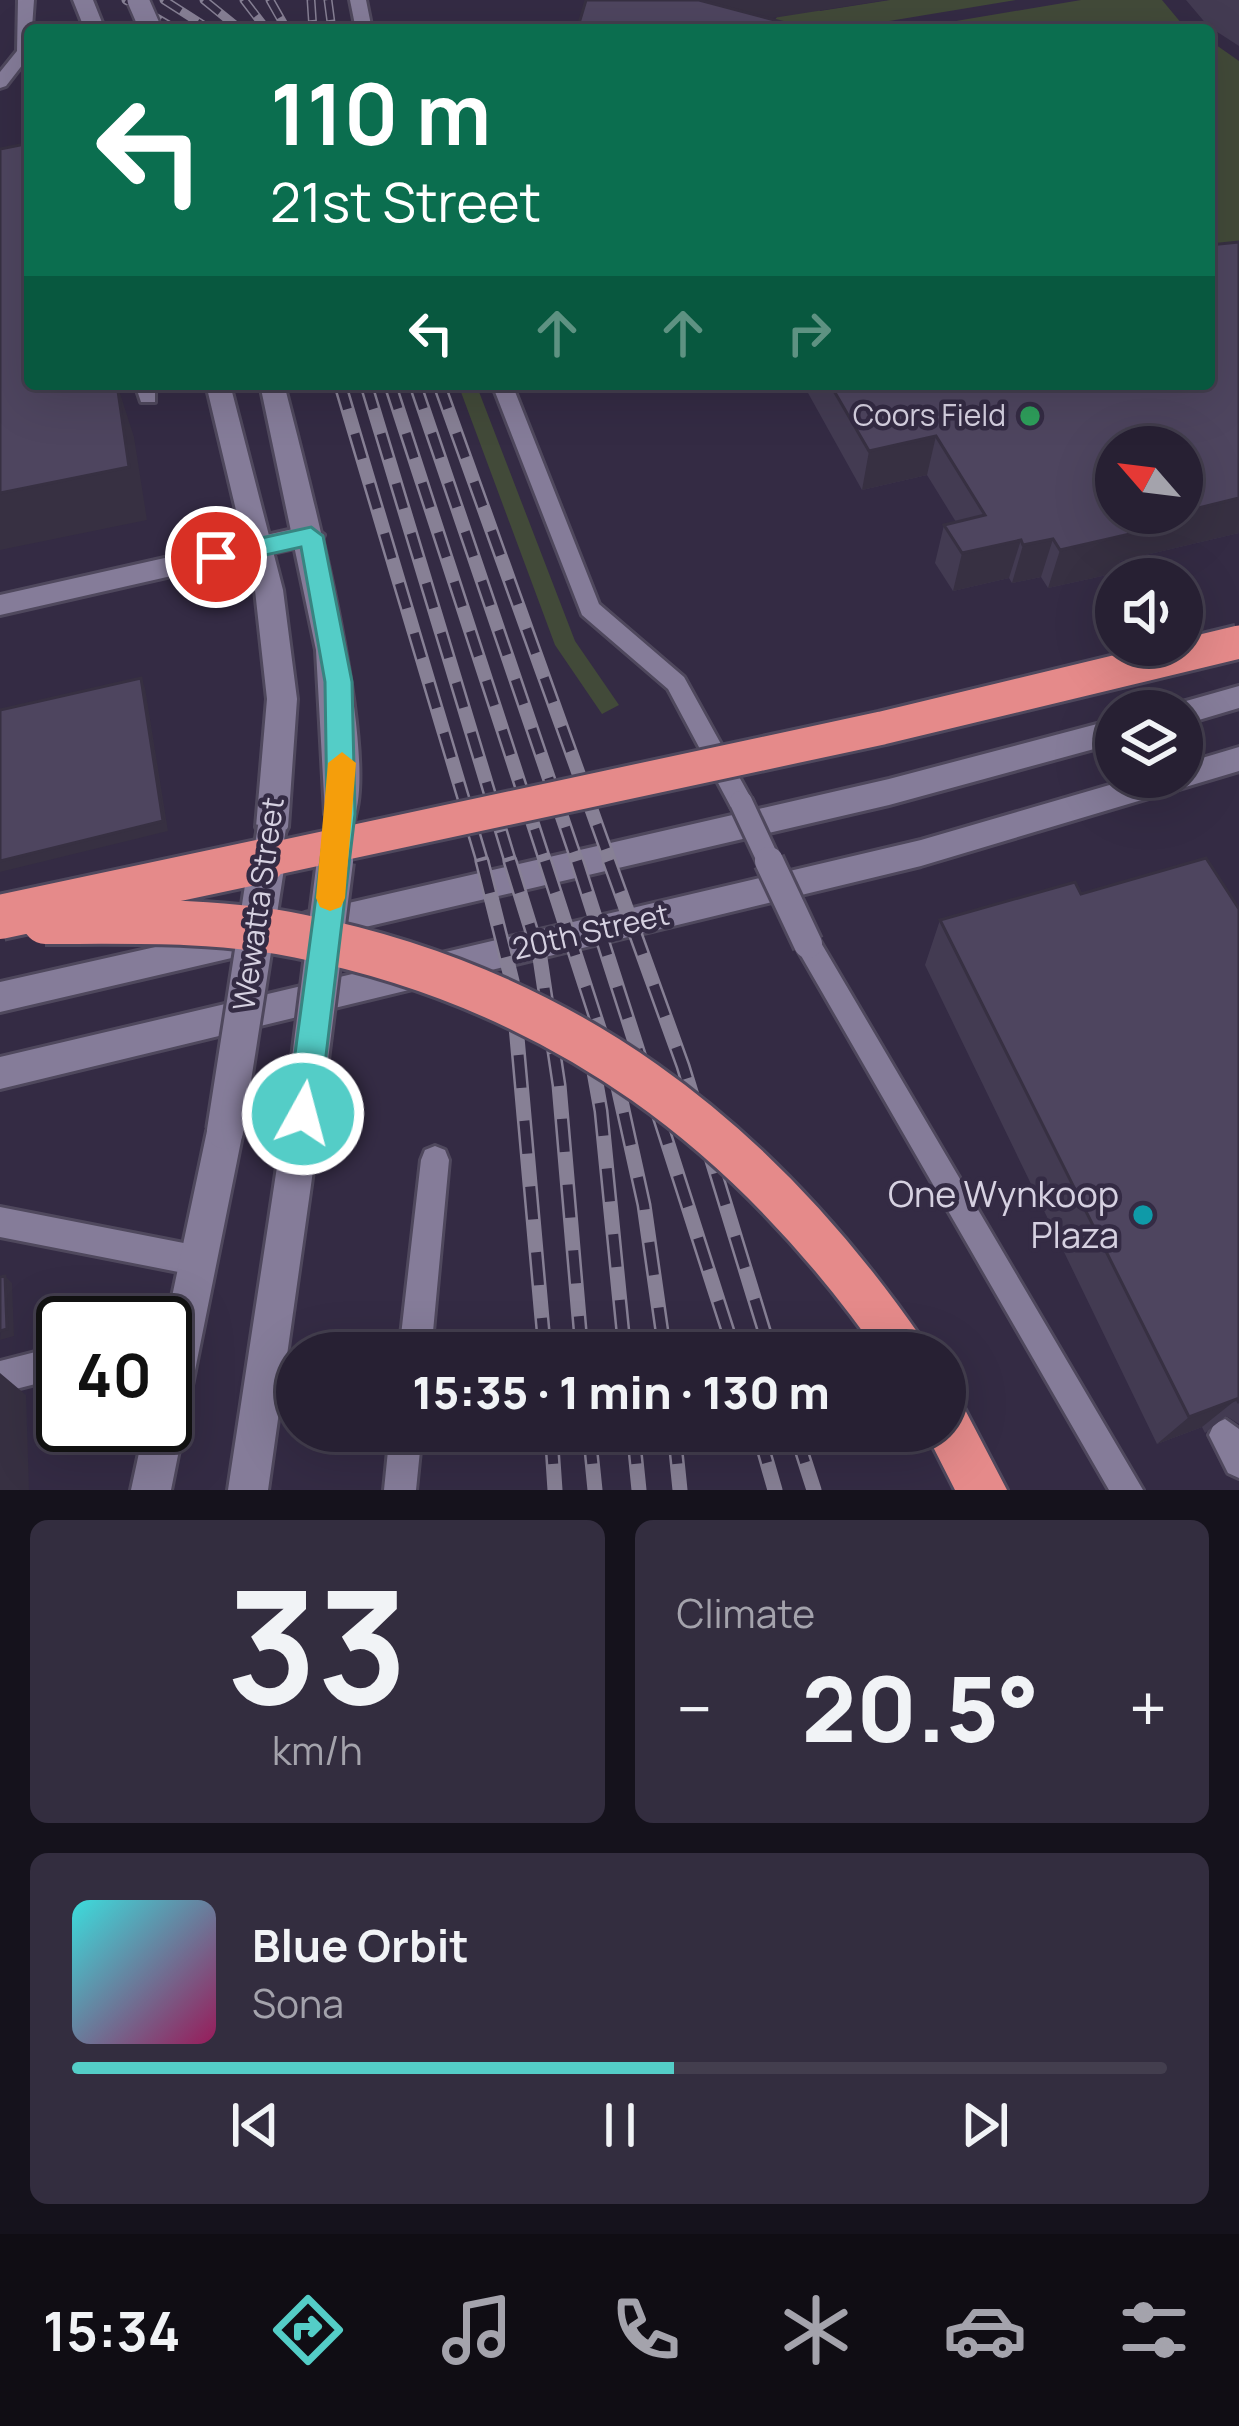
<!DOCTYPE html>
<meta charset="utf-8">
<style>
:root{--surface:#272033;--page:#332d3f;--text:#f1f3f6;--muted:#a4a3ac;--line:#433e4e;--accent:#54cdc7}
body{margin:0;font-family:Manrope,sans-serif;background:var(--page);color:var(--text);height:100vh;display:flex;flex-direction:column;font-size:45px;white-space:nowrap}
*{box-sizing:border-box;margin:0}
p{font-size:39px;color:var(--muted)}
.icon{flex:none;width:66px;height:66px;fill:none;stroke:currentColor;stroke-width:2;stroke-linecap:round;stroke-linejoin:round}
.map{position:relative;height:1490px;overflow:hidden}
.side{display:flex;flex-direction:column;gap:30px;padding:30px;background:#15121c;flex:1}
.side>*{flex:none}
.banner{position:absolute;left:24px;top:24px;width:1191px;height:366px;border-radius:12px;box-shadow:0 12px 48px #0002,0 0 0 3px var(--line);background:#0b6e4f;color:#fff;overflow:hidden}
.needle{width:78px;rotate:298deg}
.controls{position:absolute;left:1095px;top:426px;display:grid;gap:24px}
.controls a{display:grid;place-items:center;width:108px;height:108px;border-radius:50%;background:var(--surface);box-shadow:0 12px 48px #0002,0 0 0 3px var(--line);font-size:60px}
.speed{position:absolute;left:36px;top:1296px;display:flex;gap:24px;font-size:60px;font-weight:700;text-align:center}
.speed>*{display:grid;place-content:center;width:156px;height:156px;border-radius:50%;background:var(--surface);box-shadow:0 12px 48px #0002,0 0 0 3px var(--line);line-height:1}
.speed .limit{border:6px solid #111;border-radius:18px;background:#fff;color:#111}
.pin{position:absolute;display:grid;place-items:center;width:102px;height:102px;color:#fff;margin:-51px;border:6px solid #fff;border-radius:50%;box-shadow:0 3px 12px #0007}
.me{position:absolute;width:132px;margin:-66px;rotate:7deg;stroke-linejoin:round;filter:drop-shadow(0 0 9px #0008)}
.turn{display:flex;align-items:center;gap:42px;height:252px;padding:0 48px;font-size:54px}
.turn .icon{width:156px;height:156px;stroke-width:2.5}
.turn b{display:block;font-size:84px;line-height:102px}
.lanes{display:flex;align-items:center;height:114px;padding:0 48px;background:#0003;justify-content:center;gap:60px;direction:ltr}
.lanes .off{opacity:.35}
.big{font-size:90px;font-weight:800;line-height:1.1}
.side .card{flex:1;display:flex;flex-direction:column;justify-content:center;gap:18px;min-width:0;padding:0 42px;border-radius:18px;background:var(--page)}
.side .dial{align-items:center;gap:0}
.dial b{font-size:156px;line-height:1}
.song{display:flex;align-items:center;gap:36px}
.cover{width:144px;height:144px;border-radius:18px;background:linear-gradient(135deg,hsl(180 70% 55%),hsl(330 70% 35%))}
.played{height:12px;border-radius:6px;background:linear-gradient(90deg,var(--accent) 55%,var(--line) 55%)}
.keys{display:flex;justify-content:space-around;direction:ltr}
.heat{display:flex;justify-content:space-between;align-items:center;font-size:66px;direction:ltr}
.side .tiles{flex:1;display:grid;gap:30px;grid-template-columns:1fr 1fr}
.card:last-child{grid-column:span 2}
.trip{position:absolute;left:276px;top:1332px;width:690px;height:120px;border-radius:60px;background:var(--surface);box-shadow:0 12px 48px #0002,0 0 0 3px var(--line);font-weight:800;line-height:120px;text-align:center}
.tab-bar{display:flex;height:192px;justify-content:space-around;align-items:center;background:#100d14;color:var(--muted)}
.tab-bar .icon{width:84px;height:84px}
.tab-bar .selected{color:var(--accent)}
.tab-bar b{font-size:54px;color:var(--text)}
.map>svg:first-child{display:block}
</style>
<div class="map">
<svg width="1239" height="1490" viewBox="0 0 1239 1490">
<rect width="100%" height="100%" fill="#342b44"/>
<path fill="#424a39" d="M890,0H1016L871,24L865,30H766L783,10L815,5L820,11Z
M1081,0H1162L1187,30H903Z
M1209,40L1239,61V263L1209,266Z
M458,384H476L575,641L619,705L602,714L555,645Z"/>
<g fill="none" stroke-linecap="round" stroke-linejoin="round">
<g stroke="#4f485d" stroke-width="6">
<path id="lane" d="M18,0H34L30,55L6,86L0,88V72L17,51Z
M350,0H366L372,30H356Z
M135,384H155V402H141Z
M492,384H512L599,604L684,677L753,802L750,809H732L668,689L582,615Z
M808,932L817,936L1143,1490H1109L799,952L795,944L799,936Z
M435,1146L445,1150L449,1160L431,1353H399L421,1160L425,1150Z
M0,1207L199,1246L210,1250L214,1261L210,1272L199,1276L0,1237Z
M63,1345V1377L0,1393V1361Z
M1225,1419L1239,1429V1478L1228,1473L1209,1435L1214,1424Z
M390,1431H422L416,1490H384Z"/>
</g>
<g stroke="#4f485d" stroke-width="6">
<path id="street" d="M311,525L324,535L321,542L0,615V595Z"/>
</g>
<g stroke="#4f485d" stroke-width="6">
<path id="secondary" d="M73,0H93L105,30H85Z
M206,384H230L283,590L297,699L288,827L283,836L272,840L261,836L256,827L267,699L255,590Z
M260,384H284C304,462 384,760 352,823L341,827L330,823L325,814L316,650Z
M1239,686V708L1182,725V711H1168L1172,705Z
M1116,719V743L889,805L305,941L293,937L289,927L293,917L305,913L889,779Z
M1239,747V771L921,866L0,1089V1057L921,840L1137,777H1182V764Z
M253,925L265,929L269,939L265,949L253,953L0,1012V982Z
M303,1097L316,1102L321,1114L268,1490H228L285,1114L290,1102Z
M225,1114L238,1119L243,1131L171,1490H131L145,1425H165V1330L207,1131L212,1119Z"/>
</g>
<g stroke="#4f485d" stroke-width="6">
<path id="highway" d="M945,1397L962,1404L1007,1490H955L925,1431H945Z"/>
</g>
<use href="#lane" fill="#857c99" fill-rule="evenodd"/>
<use href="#street" fill="#857c99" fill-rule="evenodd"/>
<use href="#secondary" fill="#857c99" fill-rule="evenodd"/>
<use href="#highway" fill="#e58a8a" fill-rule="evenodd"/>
<g stroke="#878095" stroke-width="9">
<path id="rail-far2" d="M126,0L177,30
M164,0L211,30
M204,0L241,30
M244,0L267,30
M270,0L287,30
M311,0L313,30
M328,0L332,30"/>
</g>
<g stroke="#878095" stroke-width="14">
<path id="rail-far1" d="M340,384L483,864
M366,384L511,864
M390,384L546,864
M415,384L578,864
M439,384L611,864"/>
</g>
<g stroke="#878095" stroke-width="15">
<path id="rail" d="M482,861L512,981L545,1353
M510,861L540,958L559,1085L582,1353
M545,861L618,1087L644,1205L665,1353
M577,861L735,1353
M609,861L683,1066L771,1353
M588,1038L601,1111L625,1353
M551,1431L555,1490
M589,1431L595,1490
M633,1431L639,1490
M674,1431L680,1490
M758,1431L775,1490
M795,1431L814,1490"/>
</g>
<use href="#rail-far2" stroke="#342b44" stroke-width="6" stroke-dasharray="20" stroke-linecap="butt"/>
<use href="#rail-far1" stroke="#342b44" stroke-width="9" stroke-dasharray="26" stroke-linecap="butt"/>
<use href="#rail" stroke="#342b44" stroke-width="10" stroke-dasharray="33" stroke-linecap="butt"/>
<g stroke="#4f485d" stroke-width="28" stroke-linecap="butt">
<path id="lane-bridge-far1" d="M741,802L770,864"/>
</g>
<g stroke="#4f485d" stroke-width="34" stroke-linecap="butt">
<path id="lane-bridge" d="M769,861L808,944"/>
</g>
<g stroke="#4f485d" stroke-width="26" stroke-linecap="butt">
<path id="secondary-bridge-far2" d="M138,0L151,30"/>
</g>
<g stroke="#4f485d" stroke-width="34" stroke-linecap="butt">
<path id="secondary-bridge-far1" d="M266,864L272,827
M335,864L341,814"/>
</g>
<g stroke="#4f485d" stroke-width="42" stroke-linecap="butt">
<path id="secondary-bridge" d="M303,1114L335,861
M225,1131L267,861"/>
</g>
<g stroke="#4f485d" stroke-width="39" stroke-linecap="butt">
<path id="highway-bridge-far1" d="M249,864L882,728L1239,642"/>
</g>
<g stroke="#4f485d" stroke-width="50" stroke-linecap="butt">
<path id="highway-bridge" d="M0,917L263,861
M45,922C129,922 216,919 299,936C563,989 755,1135 905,1353"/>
</g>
<use href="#lane-bridge-far1" stroke="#857c99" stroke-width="22"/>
<use href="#lane-bridge" stroke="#857c99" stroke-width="28"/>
<use href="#secondary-bridge-far2" stroke="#857c99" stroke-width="21"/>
<use href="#secondary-bridge-far1" stroke="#857c99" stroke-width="28"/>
<use href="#secondary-bridge" stroke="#857c99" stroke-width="36"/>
<use href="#highway-bridge-far1" stroke="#e58a8a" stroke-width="33"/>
<use href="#highway-bridge" stroke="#e58a8a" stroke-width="44"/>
</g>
<path fill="#433b52" d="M1186,0H1239V46L1208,26Z
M1239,242V533L1120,561L1116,573L1048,588L1041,577L1012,583L1009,578L953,591L935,563L944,525L956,522L927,475L862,490L803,384H1209Z
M1081,894L1239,909V1424L1226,1416L1205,1433L1202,1427L1157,1444L925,965L940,920Z"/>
<path fill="#373042" d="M679,0H887L697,30Z
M117,384L134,437L147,520L0,550V493Z
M754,384H792L753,392Z
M936,436L927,475L862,490L869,451Z
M1239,498V533L1120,561L1116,573L1048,588L1060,550L1124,525Z
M1053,539L1041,577L1012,583L1023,545Z
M1021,540L1009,578L953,591L962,553Z
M141,678L145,688L168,831L0,872V861Z
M5,1276L12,1283L14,1336L0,1340Z
M0,1373L26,1395L29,1490H0Z
M1237,1399L1202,1427L1157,1444L1189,1417Z"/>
<path fill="#4e455f" stroke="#373042" stroke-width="3" d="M586,0H699L797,26L793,30H577Z
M30,143V384H105L106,386L117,384L129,467L0,493V149Z
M1239,242V498L1182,512V447H1116V513H1177L1124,525L1130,534L1060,550L1053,539L1023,545L1021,540L962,553L944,525L985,515L936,436L869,451L830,384H1209V245Z
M141,678L163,821L0,861V710Z
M1206,858L1239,909V1403L1237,1399L1189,1417L940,920L1075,882L1081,894Z
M5,1276L7,1329L0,1331V1277Z"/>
<path fill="#54cdc7" stroke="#378581" stroke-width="3" d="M311,527L323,536L352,682L355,814L319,1114L314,1125L303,1129L292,1125L287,1114L327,814L325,682L301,547L216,566L204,557L216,548Z"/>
<path fill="#f59e0b" d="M342,752L356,763L345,898L341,907L330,911L320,907L316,898L328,763Z"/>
<circle fill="#2e9e5b" stroke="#342b44" stroke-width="4.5" cx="1030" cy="416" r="12"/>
<circle fill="#0f9aa8" stroke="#342b44" stroke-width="4.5" cx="1143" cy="1215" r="12"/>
<g text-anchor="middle" stroke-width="9" stroke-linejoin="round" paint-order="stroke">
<g font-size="30" fill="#d6d1e1" stroke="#342b44" text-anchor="end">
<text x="1006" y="426">Coors Field</text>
</g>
<g font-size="30" fill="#d6d1e1" stroke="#342b44">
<text transform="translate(259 904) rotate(-82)" y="10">Wewatta Street</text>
<text transform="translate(591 932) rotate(-13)" y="10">20th Street</text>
</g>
<g font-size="36" fill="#d6d1e1" stroke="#342b44" text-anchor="end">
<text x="1119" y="1207">One Wynkoop<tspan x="1119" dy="41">Plaza</tspan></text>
</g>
</g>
</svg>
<div class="controls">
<a><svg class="needle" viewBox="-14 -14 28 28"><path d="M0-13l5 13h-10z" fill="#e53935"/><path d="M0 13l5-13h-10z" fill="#a4a3ac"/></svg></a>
<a><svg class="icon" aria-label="sound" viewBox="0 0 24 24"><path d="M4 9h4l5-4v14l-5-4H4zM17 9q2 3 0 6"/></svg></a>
<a><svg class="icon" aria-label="layers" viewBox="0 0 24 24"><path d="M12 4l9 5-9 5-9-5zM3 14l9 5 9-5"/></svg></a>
</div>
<div class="speed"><div class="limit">40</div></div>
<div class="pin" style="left:216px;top:557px;background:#d93025"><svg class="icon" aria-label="arrive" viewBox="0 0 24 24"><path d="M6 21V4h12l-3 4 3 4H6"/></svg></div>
<svg class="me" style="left:303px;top:1114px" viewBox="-20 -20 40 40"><circle r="17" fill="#54cdc7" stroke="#fff" stroke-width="3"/><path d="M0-11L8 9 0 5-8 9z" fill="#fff"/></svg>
<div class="trip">15:35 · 1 min · 130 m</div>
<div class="banner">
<div class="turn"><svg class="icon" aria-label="left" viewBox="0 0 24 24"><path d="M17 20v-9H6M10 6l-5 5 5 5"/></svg><div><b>110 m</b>21st Street</div></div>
<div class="lanes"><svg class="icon" aria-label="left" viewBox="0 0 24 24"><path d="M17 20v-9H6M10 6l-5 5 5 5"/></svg><svg class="icon off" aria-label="ahead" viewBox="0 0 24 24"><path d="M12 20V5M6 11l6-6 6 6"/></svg><svg class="icon off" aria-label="ahead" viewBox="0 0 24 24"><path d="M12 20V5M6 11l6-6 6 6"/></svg><svg class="icon off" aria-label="right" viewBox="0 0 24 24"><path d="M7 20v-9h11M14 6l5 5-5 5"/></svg></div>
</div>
</div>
<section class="side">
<div class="tiles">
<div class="card dial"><b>33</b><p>km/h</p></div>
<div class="card"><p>Climate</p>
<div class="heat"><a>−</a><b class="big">20.5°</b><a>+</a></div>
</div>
<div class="card">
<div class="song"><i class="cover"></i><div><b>Blue Orbit</b><p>Sona</p></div></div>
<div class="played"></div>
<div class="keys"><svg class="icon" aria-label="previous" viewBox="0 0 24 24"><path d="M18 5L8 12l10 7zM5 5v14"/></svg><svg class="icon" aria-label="pause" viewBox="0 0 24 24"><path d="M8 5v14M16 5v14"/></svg><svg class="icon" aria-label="next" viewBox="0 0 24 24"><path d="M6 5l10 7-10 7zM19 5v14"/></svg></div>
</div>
</div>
</section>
<nav class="tab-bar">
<b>15:34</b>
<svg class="icon selected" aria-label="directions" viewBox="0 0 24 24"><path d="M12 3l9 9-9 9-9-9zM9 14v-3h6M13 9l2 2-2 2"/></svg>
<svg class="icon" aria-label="music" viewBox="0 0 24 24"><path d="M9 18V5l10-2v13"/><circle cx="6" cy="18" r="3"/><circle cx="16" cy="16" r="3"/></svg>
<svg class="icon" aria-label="phone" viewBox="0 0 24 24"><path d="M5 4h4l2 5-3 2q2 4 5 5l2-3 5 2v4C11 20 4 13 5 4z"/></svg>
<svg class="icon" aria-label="climate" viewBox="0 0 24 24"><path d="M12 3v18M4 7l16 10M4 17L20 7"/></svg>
<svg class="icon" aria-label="car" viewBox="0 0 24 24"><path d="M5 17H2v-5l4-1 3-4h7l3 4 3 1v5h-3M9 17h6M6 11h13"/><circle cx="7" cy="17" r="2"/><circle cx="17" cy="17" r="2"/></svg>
<svg class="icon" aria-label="filters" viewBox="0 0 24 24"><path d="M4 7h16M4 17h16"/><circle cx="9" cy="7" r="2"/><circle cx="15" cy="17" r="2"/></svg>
</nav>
